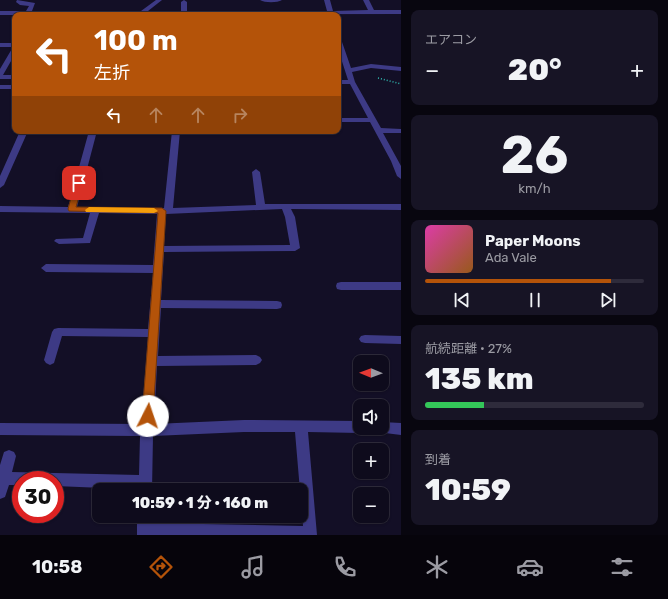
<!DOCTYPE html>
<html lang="ja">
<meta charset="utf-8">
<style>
:root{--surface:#0e0b1c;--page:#171425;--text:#f1f3f6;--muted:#9b9ba3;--line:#2e2b3b;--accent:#b45309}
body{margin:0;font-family:Rubik,"Noto Sans JP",sans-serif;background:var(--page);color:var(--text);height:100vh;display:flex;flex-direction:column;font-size:15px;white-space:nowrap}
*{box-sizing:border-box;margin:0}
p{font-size:13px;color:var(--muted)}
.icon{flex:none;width:22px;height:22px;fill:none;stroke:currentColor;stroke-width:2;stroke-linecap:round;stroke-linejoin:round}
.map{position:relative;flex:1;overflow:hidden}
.drawer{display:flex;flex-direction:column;gap:10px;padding:10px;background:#08060f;width:267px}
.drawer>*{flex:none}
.banner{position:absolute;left:12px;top:12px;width:329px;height:122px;border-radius:8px;box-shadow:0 1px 3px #0004,0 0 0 1px var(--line);background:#b45309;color:#fff;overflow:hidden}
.needle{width:26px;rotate:271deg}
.fabs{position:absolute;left:353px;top:355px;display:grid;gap:8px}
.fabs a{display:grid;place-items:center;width:36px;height:36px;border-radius:8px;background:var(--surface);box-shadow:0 1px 3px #0004,0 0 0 1px var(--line);font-size:20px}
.speed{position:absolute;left:12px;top:471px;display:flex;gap:8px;font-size:20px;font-weight:700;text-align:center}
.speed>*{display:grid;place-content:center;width:52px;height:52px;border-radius:50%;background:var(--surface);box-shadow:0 1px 3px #0004,0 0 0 1px var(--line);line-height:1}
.speed .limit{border:6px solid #d22;background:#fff;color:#111}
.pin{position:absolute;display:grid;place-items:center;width:34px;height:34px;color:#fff;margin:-17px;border-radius:8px;box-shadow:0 2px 6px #0006}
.me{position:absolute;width:44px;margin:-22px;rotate:4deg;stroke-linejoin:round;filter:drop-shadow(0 0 3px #0008)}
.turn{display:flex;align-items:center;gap:14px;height:84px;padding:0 16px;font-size:18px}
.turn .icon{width:52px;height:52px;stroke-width:2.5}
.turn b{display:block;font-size:28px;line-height:34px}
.lanes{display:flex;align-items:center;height:38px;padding:0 16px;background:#0003;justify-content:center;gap:20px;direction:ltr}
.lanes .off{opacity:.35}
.big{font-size:30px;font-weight:800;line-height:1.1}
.drawer .widget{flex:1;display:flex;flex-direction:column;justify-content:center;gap:6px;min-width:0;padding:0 14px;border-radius:8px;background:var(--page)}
.drawer .dial{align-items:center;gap:0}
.dial b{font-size:52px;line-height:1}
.song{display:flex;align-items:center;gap:12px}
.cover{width:48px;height:48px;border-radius:6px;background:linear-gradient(135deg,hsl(320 70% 55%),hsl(30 70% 35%))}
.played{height:4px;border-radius:2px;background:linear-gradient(90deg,var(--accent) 85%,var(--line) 85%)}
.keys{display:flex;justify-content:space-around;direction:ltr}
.heat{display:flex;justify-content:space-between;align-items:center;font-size:22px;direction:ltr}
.charge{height:6px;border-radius:3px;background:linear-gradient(90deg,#34c759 27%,var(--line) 0)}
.trip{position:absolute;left:92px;top:483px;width:216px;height:40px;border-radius:8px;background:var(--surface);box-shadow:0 1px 3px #0004,0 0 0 1px var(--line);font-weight:800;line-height:40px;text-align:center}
.tabs{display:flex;height:64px;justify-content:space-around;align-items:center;background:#06040b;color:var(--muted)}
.tabs .icon{width:28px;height:28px}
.tabs .current{color:var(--accent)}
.tabs b{font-size:18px;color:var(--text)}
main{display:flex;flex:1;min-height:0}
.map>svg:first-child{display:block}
</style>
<main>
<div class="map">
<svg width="401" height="535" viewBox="0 0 401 535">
<rect width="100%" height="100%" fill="#130f26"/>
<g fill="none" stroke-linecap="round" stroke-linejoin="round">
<path stroke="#2fb8b0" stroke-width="1.5" stroke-dasharray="1 2" stroke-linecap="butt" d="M378,78L401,84"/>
<path fill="#3d3a85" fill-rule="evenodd" d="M17,0L35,3L32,11H141L156,0H162L148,11H181V2L184,0L187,2V11H327L324,0H330L333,11L368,10L363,0H369L374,10H401V14L0,15V11H26L29,6L20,5L16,2Z
M260,0H282C277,3 265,3 260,0Z
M338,37L341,39L351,68L371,64L401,67V71L371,68L352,72L355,82L381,128L401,129V133H383L401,166V179L397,176L391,161L370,122H338V118H368L350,84H338V80H348L338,49Z
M0,43H15V54L3,75H15V79H0V69L13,47H0Z
M0,85H15V89H0Z
M20,131H28L4,185L0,188V176Z
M89,131H97L77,207L164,208L172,131H180L173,208L256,205L252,172L256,169L260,172L265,204H401V210L291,209L295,217L300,248L295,251L164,252L161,300L277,301L281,302L282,305L281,308L277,309L161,308L158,356L256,355L260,357L262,360L260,363L256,365L157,366L154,424L244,420L360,421V428H366L365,431L360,433L308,432L317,535H137V516H151V523L303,526L295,432H244L153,436L152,490L55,486V480H21V485H9L5,497L0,499V465L4,452L9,450L14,452L16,456L12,472L139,475L140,436L0,435V423L141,424L148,337L62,336L54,363L50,365L46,363L44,360L52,332L54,329L58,328L148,329L153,273L46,272L41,268L46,264L153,265L157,214L99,213L90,243L59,244L54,241L56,239L83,238L90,213L0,212V206L68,207ZM282,209L285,217L290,245L164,246L166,214Z
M341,282H401V290H341L337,289L336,286L337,283Z
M365,335L401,336V344L365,343L361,342L359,339L361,336Z
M382,422L401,423V435L377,432L376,428H382Z"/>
</g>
<path fill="#b45309" stroke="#753606" d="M79,181L83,183L76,207L162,208L166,211L153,416L152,420L148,421L144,420L142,416L158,213L69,211L68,209L75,183Z"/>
<path fill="#f59e0b" d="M89,207L154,208L158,211L154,213L86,212L85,210Z"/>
</svg>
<div class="fabs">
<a><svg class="needle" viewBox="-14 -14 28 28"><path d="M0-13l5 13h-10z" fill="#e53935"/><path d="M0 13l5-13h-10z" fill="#9b9ba3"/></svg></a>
<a><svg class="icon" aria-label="sound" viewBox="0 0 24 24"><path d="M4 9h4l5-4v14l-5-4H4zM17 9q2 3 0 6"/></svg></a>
<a>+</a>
<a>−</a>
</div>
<div class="speed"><div class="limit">30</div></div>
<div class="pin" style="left:79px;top:183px;background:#d93025"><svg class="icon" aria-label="arrive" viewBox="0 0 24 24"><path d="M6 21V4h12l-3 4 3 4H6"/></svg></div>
<svg class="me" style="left:148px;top:416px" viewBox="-20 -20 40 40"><circle r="19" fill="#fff"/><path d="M0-13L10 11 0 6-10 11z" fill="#b45309"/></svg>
<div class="trip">10:59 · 1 分 · 160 m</div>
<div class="banner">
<div class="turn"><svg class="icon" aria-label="left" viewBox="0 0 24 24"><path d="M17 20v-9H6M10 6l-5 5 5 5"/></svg><div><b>100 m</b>左折</div></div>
<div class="lanes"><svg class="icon" aria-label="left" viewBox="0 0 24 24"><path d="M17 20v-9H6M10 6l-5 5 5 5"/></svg><svg class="icon off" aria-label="ahead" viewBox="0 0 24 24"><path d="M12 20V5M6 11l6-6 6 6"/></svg><svg class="icon off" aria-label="ahead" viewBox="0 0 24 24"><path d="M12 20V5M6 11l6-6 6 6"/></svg><svg class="icon off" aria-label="right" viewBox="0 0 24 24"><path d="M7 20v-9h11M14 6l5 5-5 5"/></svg></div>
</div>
</div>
<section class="drawer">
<div class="widget"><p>エアコン</p>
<div class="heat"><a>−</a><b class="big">20°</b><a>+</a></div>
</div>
<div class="widget dial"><b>26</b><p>km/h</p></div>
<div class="widget">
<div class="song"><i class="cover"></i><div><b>Paper Moons</b><p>Ada Vale</p></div></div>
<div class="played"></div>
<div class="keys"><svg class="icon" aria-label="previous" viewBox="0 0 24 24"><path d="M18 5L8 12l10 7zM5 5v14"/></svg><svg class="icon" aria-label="pause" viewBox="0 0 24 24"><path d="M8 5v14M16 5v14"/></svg><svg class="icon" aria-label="next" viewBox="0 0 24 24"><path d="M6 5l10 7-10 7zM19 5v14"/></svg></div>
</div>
<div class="widget"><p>航続距離 · 27%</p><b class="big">135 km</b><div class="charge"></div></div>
<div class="widget"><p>到着</p><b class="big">10:59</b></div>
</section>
</main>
<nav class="tabs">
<b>10:58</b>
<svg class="icon current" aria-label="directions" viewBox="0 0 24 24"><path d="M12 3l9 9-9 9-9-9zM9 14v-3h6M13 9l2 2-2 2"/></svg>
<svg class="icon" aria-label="music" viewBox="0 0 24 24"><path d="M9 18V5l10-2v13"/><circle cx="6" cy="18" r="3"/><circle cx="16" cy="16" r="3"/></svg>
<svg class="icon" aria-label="phone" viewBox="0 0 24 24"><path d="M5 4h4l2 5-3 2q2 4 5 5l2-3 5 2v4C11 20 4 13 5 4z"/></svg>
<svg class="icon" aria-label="climate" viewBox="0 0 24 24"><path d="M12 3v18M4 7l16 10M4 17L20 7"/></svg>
<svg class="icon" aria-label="car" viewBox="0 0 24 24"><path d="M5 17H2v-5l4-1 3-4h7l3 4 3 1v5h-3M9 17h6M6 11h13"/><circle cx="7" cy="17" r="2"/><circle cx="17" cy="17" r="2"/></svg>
<svg class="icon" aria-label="filters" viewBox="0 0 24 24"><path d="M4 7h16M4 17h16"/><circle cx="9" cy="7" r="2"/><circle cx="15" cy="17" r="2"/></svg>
</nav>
